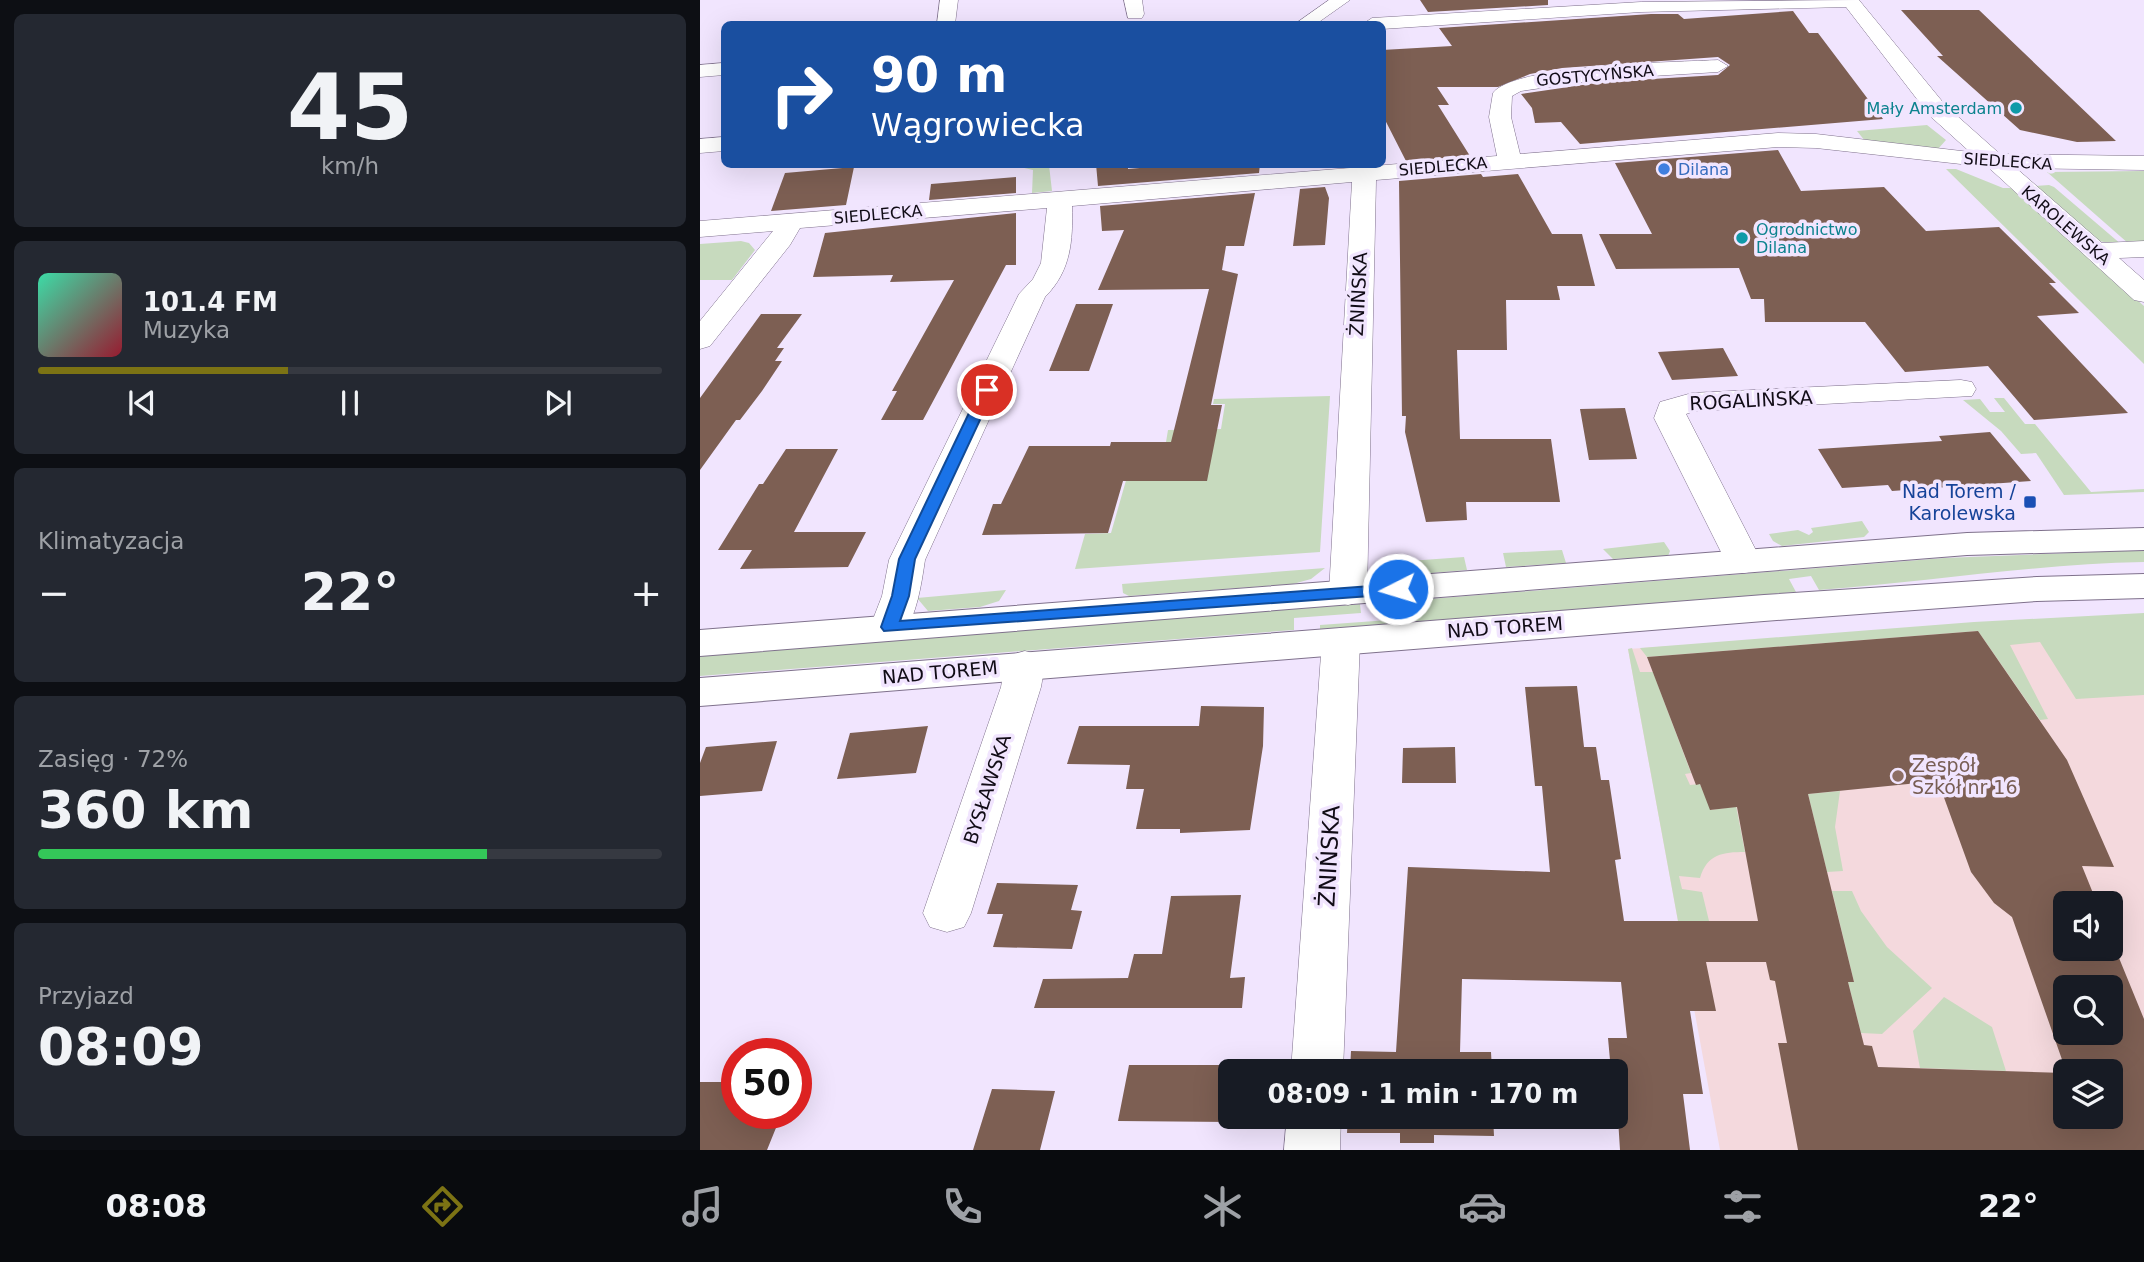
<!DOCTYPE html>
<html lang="pl">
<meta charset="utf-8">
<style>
:root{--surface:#171b24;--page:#242831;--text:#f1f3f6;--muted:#9ea1a6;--line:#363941;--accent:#7c7314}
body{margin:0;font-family:"DejaVu Sans",sans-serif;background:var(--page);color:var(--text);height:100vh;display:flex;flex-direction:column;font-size:26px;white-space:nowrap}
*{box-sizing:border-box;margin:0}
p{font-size:23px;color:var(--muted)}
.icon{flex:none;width:38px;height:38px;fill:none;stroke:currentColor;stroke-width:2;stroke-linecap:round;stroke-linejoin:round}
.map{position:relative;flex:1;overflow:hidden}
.sheet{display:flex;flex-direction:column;gap:14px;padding:14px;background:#0d0f14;width:700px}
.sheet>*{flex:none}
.hud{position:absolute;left:21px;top:21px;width:665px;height:147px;border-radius:10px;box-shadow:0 7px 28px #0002;background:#1a4fa0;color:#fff;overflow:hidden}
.tools{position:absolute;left:1353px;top:891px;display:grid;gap:14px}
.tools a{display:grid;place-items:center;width:70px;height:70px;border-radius:10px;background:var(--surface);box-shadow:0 7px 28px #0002;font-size:35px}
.speed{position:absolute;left:21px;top:1038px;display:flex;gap:14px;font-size:35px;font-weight:700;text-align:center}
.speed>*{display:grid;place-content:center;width:91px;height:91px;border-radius:50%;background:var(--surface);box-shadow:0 7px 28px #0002;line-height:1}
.speed .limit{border:10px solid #d22;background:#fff;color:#111}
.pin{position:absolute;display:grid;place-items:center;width:60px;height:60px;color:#fff;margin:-30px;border:4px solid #fff;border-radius:50%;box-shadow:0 2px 7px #0007}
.me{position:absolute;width:77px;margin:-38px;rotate:265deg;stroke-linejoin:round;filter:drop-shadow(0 0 5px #0008)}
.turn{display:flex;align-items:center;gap:24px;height:147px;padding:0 35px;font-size:32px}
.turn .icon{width:91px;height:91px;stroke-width:2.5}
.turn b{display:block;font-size:49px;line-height:60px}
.big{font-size:52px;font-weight:700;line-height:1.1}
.sheet .tile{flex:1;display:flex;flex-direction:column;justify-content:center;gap:10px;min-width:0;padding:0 24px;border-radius:10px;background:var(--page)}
.sheet .dial{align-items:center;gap:0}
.dial b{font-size:91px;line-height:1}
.song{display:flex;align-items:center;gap:21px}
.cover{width:84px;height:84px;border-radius:10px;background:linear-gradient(135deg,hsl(160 70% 55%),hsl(350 70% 35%))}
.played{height:7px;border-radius:4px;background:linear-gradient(90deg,var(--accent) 40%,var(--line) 40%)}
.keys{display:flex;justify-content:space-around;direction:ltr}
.heat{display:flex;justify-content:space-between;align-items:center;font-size:38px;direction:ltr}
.charge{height:10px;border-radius:5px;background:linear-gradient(90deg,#34c759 72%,var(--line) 0)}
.trip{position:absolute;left:518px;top:1059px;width:410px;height:70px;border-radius:10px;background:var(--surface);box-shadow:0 7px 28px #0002;font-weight:700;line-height:70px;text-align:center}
.dock{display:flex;height:112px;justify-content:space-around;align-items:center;background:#090b0e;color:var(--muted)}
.dock .icon{width:49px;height:49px}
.dock .active{color:var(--accent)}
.dock b{font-size:32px;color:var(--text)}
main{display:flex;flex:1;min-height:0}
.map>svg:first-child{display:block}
</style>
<main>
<section class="sheet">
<div class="tile dial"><b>45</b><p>km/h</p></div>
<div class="tile">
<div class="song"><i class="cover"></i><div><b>101.4 FM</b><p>Muzyka</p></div></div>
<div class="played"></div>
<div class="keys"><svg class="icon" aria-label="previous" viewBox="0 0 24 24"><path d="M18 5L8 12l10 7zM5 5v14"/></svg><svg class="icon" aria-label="pause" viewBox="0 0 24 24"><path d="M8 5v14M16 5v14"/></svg><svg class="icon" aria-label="next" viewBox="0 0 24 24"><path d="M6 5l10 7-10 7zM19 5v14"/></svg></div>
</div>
<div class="tile"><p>Klimatyzacja</p>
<div class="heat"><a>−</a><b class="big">22°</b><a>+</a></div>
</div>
<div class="tile"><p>Zasięg · 72%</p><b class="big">360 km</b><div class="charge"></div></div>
<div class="tile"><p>Przyjazd</p><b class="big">08:09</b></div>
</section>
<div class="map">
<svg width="1444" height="1150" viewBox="0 0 1444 1150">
<rect width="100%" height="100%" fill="#f1e5fe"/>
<path fill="#f4d9dd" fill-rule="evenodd" d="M1444,614V1150H1020L928,649ZM1365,903H1410V948H1365ZM1365,987H1410V1032H1365ZM1365,1071H1410V1116H1365Z"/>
<path fill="#c7dabe" d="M1227,125L1246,140L1238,149L1165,141L1157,131Z
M323,165H349L352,191L332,193L333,170L320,167Z
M1246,169H1256L1303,188H1311L1444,306V364Z
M1444,171V243L1429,244L1347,172Z
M1349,185L1354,187L1422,245L1398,241L1335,186Z
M41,241L49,243L55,250L32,280H0V244Z
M630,396L620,552L375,569L385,534L411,533L433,456L466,442L468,430L521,429L525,404H513L514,399Z
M1294,398H1304L1325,424H1335L1391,492L1444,489V492L1364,495L1336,453L1321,454L1301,431L1263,400L1280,399L1290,412H1305Z
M1162,521L1169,532L1164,537L1082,546L1073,541L1069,534L1098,530L1109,535L1113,532L1111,528Z
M964,542L970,551L968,556L913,559L903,549Z
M862,550L866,563L806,567L803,553Z
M1444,550V562C1335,564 1227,582 1119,590L1111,576L1089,579L1096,592L620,629V625L689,620L691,602L1244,558Z
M764,557L767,570L685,577L682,563Z
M625,568L611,579L593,584L429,596L423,593L422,584Z
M306,590L299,601L280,607L228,611L217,598Z
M660,604L661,613L594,618V630L0,676V655Z
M1444,613V695L1376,699L1340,642L1310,645L1348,719L1340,720L1278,631L947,657L940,648L1274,622Z
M932,648L940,672H953L991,773L985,774L990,785L1000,784L1011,810L1033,807L1032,785L1045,852C1023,852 1007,854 1000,878L979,876L982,889L1002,892L1009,921H978L928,649Z
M1140,791L1135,827L1143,871L1127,872L1108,794Z
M1132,891H1152L1161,911L1187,947L1232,988L1182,1034L1161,1033L1148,982H1154Z
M1244,997L1292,1027L1306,1071L1220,1068L1213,1031Z"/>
<path fill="#7d5f53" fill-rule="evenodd" d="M720,0H848V5L728,12Z
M1201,10H1279L1416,141L1377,142L1320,130L1237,56H1243Z
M1093,11L1109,33H1118L1183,119L880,144L861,122L835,123L832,108L821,94L903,82L1018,75L1030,65L1018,57L862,68L830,74L798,87H737L749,105H738L770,156L706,161L682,114V50L752,46L739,28L951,14H978L984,19Z
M1078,150L1101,191L1184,187L1226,231L1299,227L1356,283H1349L1379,313L1337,316L1428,413L1334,420L1288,366L1205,372L1165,322H1065L1064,299H1051L1039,268L916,269L899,234H952L915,163Z
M396,164H428V169L486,164H560L559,173L398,186Z
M154,167L146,205L71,211L85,173Z
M781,174L783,177L818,174L852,234H882L895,286H857L860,300H806L807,350H757L760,439H851L860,502H766L767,520L726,522L705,432L706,416H702L699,181Z
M316,177V193L229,200L231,184Z
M625,187L629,198L625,245L593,246L600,189Z
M555,193L544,246H526L522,270L538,274L511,405H522L507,481H423L408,533L282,535L293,504H301L329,446H410L411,442H471L509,289L398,290L424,230L402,231L400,206Z
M316,213V265H306L223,420H181L197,391H192L254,280L190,282L193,275L113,277L125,233Z
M376,304H413L389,371H349Z
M61,314H102L77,348H84L75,361H82L62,391L40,420H36L0,470V398Z
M1023,348L1038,376L972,380L958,352Z
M925,408L937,459L889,460L880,409Z
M1290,432L1331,481L1192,491L1188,485L1142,488L1118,449L1242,441L1239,436Z
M86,449H138L94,532H166L148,567L40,569L52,550H18L59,484H63Z
M1278,631L1367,760L1414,867L1382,866L1397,903H1365V948H1410V936L1444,1019V1150H1098L1078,1043H1087L1075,981L1070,980L1066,962H1006L1016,1011H990L1003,1094H983L990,1150H920L915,1071H911L908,1038H927L921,982L762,979L760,1052H791L792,1071H650L651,1051L696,1052L708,867L850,872L842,786H835L825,687L877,686L884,747H896L901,780H909L921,859L915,860L924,921H1058L1037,807L1010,810L1000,784L996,785L947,657ZM1238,781L1271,872L1294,903L1312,917L1366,1071H1410V1116H1365V1073L1178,1067L1172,1046L1164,1045L1148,982H1154L1108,794ZM1365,987H1410V1032H1365Z
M501,706L564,707L563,746L550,830L480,833V829H436L444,789H426L430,765L367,764L379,726H499Z
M228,726L216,773L137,779L150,733Z
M77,741L62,791L0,796V763L6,747Z
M755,747L756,783H702L703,748Z
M297,883L378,885L371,910L382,911L372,949L293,947L303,914H287Z
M541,895L530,978L545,977L542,1008H334L343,979L428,978L434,954H462L471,896Z
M429,1065H530V1122L418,1121Z
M0,1082H37V1113H82L67,1150H0Z
M292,1089L355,1091L340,1150H273Z
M648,1116H793L794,1136L734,1135V1143H700V1133H647Z"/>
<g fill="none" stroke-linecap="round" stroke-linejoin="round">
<g stroke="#7f718c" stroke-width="1">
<path id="minor" d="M240,0H258L255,24H237Z
M424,0H442L444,14L442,18H428Z
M629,0H650L616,24H595Z
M1159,0L1246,106L1300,154L1444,156V170L1316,168L1402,243L1444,241V257L1419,258L1444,280V302L1434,300L1288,167L1116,148L1078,147L676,180L667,593L661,601L648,605L635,601L629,593L652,182L372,206C373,241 371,271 345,297L225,560C221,587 217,613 203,636L189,639L175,636L170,627L182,596L189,560L319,294L333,279L341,263L347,208L100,228L90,245L10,346L0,349V321L73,231L0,237V221L650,168L649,164L673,166L797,156L789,117L793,93C812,65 979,62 1018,60L1028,66L1018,72L903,79L821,91L812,96L811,117L820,154L1078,133L1116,134L1270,152L1230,116L1146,7L941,12L682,29V24H663L672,18L941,2Z
M24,63V75L0,77V65Z
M24,137V151L0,153V139Z
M1261,380L1272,382L1276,389L1272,396L995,411L986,414L1062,562L1057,570L1044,573L1031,570L1026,562L954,418L960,402L992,393Z
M641,628L655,632L660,641L643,1071H591L622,641L627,632Z
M325,651L339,655L345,664L341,687L271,913L264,927L247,932L230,927L223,913L301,687L305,664L311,655Z
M587,1116H641L640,1150H584Z"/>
</g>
<g stroke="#7f718c" stroke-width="2">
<path id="secondary" d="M1444,528V550L1267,555L0,656V630L1267,533Z
M1444,574V598L1337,601L1064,621L0,706V678L1064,595L1337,577Z"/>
</g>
<use href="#minor" fill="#fff" fill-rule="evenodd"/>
<use href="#secondary" fill="#fff" fill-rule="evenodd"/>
</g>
<path fill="#1a73e8" stroke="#114b97" stroke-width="2" d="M287,386L294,390L215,559L209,596L200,621L698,584L706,589L698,594L184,631L181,627L192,596L199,559L280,390Z"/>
<g fill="#0f9aa8" stroke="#f1e5fe" stroke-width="2.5">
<circle cx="1316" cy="108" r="7"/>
<circle cx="1042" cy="238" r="7"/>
</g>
<circle fill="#3f7fe0" stroke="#f1e5fe" stroke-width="2.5" cx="964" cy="169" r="7"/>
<rect fill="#1a4fb4" stroke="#f1e5fe" stroke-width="2.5" x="1323" y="495" width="14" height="14" rx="3.5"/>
<circle fill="#8d6e63" stroke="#f1e5fe" stroke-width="2.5" cx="1198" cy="776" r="7"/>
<g text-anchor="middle" stroke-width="7" stroke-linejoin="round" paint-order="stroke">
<g font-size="16" fill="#110c16" stroke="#f1e5fe">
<text transform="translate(895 75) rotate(-5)" y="6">GOSTYCYŃSKA</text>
<text transform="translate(1308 161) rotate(4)" y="6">SIEDLECKA</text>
<text transform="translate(743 166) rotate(-5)" y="6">SIEDLECKA</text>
<text transform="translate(178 214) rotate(-5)" y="6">SIEDLECKA</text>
<text transform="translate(1366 225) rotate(41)" y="6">KAROLEWSKA</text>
</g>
<g font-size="16" fill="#0d838f" stroke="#f1e5fe" text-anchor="end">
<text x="1302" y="114">Mały Amsterdam</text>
<text x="1056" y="235" text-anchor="start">Ogrodnictwo<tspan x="1056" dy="18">Dilana</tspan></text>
</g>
<g font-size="16" fill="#366cbe" stroke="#f1e5fe" text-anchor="start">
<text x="978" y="175">Dilana</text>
</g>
<g font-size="19" fill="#110c16" stroke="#f1e5fe">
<text transform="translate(658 294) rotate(-87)" y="7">ŻNIŃSKA</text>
<text transform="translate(1051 400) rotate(-3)" y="7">ROGALIŃSKA</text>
<text transform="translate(805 627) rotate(-4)" y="7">NAD TOREM</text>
<text transform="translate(240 672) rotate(-5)" y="7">NAD TOREM</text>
<text transform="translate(287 789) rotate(-72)" y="7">BYSŁAWSKA</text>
</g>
<g font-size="19" fill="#164399" stroke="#f1e5fe" text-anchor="end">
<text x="1316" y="498">Nad Torem /<tspan x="1316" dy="22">Karolewska</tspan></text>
</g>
<g font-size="19" fill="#785e54" stroke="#f1e5fe" text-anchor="start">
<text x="1212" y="772">Zespół<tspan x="1212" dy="22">Szkół nr 16</tspan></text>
</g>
<g font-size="23" fill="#110c16" stroke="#f1e5fe">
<text transform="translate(629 856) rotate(-87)" y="8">ŻNIŃSKA</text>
</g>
</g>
</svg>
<div class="tools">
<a><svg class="icon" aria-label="sound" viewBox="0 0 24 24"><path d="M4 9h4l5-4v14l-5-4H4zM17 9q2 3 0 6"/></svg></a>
<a><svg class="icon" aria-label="search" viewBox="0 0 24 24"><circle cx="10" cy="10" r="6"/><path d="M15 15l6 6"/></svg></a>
<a><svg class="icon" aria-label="layers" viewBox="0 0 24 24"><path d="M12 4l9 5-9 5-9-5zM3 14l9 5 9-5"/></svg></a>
</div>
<div class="speed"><div class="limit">50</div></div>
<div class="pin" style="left:287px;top:390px;background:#d93025"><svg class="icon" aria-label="arrive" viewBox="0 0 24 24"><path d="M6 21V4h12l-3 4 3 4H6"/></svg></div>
<svg class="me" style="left:698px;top:589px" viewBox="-20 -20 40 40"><circle r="17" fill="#1a73e8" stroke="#fff" stroke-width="3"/><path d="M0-11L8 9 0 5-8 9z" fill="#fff"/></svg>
<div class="trip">08:09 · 1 min · 170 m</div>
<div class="hud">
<div class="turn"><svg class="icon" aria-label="right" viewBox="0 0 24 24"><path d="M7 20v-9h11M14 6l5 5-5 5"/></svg><div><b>90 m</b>Wągrowiecka</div></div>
</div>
</div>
</main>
<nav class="dock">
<b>08:08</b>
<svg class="icon active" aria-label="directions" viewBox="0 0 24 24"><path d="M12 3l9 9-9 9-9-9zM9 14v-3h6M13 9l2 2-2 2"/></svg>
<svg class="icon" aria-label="music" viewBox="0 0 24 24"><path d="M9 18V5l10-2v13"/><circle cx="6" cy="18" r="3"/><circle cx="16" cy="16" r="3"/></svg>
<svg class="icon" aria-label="phone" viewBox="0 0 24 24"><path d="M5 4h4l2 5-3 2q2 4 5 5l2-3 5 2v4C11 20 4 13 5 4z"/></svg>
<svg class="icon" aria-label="climate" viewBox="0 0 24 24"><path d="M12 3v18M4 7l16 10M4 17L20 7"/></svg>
<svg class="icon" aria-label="car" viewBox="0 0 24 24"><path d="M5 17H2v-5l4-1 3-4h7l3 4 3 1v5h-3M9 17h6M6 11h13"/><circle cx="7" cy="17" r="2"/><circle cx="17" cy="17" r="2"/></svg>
<svg class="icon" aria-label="filters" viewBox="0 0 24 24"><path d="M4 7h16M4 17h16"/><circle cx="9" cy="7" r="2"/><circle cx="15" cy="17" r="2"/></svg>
<b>22°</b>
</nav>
